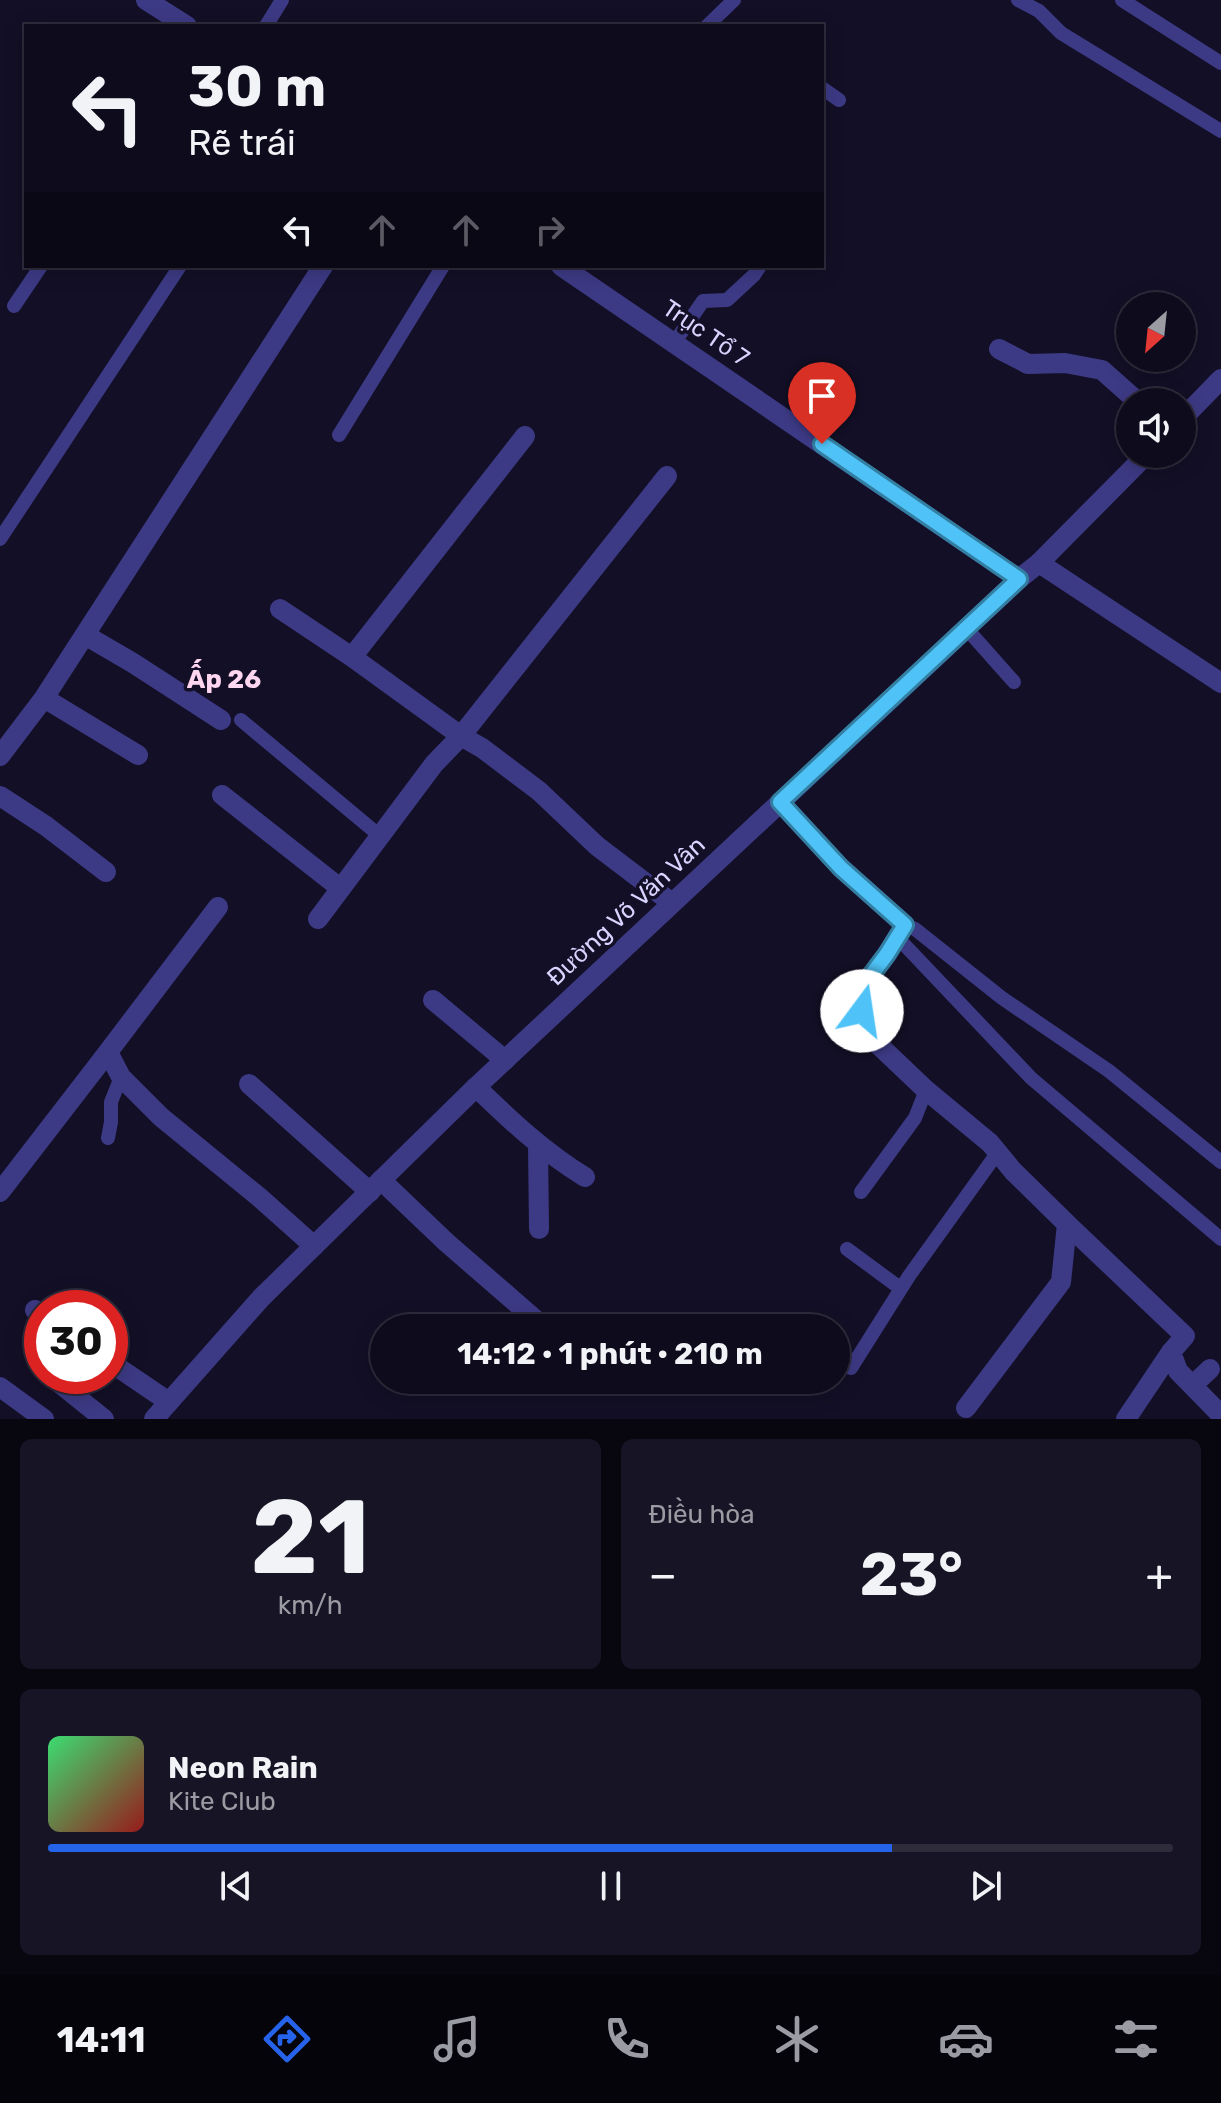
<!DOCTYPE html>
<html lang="vi">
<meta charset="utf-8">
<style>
:root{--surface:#0e0b1c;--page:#171425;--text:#f1f3f6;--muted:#9b9ba3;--line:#2e2b3b;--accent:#2563eb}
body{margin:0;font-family:Rubik,sans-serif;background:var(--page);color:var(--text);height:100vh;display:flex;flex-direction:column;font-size:30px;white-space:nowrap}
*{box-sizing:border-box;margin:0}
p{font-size:26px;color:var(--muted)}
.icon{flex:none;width:44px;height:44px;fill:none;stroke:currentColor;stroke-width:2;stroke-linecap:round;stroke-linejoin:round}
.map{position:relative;height:1419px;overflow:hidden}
.panel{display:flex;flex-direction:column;gap:20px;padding:20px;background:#08060f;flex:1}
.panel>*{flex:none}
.hud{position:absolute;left:24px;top:24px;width:800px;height:244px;border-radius:0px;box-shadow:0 4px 20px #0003,0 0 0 2px var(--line);background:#0e0b1c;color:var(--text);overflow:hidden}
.needle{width:52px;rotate:207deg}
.tools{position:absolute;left:1116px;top:292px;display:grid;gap:16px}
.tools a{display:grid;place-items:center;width:80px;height:80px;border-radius:50%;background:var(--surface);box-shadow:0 4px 20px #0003,0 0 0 2px var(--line);font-size:40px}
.speed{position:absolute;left:24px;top:1290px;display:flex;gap:16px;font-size:40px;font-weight:700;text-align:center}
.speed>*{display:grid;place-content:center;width:104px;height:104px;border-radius:50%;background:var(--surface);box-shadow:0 4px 20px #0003,0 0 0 2px var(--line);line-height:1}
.speed .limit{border:12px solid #d22;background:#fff;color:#111}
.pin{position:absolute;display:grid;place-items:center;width:68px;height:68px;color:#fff;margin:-82px -34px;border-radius:50% 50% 50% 0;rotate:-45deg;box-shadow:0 0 8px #0007}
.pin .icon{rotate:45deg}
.me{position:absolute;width:88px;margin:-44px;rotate:14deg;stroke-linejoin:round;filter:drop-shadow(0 0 6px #0008)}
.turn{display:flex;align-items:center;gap:28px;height:168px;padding:0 32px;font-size:36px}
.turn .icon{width:104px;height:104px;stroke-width:2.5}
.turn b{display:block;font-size:56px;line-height:68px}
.lanes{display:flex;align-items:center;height:76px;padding:0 32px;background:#0003;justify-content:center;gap:40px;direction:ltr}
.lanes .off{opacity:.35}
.big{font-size:60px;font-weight:700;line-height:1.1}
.panel .card{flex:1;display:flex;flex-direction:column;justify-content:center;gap:12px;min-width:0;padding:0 28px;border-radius:12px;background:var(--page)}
.panel .dial{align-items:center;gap:0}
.dial b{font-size:104px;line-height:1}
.song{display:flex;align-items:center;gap:24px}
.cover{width:96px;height:96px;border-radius:12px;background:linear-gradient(135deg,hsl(140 70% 55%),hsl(0 70% 35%))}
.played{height:8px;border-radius:4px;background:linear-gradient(90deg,var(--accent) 75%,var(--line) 75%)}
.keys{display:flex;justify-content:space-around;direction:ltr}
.heat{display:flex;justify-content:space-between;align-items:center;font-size:44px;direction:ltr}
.panel .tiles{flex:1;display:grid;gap:20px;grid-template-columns:1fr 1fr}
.card:last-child{grid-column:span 2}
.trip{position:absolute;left:370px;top:1314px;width:480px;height:80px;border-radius:40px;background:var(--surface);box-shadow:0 4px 20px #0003,0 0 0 2px var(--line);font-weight:700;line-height:80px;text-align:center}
.tabs{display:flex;height:128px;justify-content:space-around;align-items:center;background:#06040b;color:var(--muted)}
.tabs .icon{width:56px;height:56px}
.tabs .selected{color:var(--accent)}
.tabs b{font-size:36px;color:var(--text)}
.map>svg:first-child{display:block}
</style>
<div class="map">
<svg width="1221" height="1419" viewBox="0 0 1221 1419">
<rect width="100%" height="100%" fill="#130f26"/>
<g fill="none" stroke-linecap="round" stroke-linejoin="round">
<path stroke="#3d3a85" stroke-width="14" d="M1018,0L1039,11L1061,33L1221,131
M1122,0L1221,63
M266,26L282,0
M707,26L734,0
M822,88L839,100
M14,306L41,266
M674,343L703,301L727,300L754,275L760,266
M339,435L443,266
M0,539L180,266
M966,628L1014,682
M241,720L380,836
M905,925L915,929L1002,998L1109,1071L1221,1162
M898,938L1031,1078L1221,1239
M108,1138L111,1122V1102L121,1077
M861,1192L915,1118L926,1090
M847,1249L900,1288
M851,1368L909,1276L998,1152"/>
<path stroke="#3d3a85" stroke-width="20" d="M146,0L187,26
M561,266L1019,579
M999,349L1028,364L1065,363L1102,370L1138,402
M525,436L352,657L461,736L482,748L539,791L597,846L672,903
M1039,563L1221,683
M280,609L352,657
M85,635L133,663L221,720
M44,698L138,755
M0,756L44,698L323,266
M222,795L340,888
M0,796L46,826L106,872
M780,802L841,868L905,925L887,954L860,990L865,1032L926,1090L990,1143L1013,1171L1067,1224L1061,1282L966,1408
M218,907L108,1052L121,1077L161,1117L259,1197L314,1246
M318,919L434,764L461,736L667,476
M433,1000L505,1060
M249,1084L370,1192
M476,1087C510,1120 544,1152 585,1177
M538,1144L539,1229
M381,1180L446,1242L545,1328
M0,1192L108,1052
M1067,1224L1185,1336L1171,1352L1126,1419
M35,1310L42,1314
M1171,1352L1178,1371L1221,1415
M110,1362L169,1402
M58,1382L104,1419
M1194,1384L1210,1369
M0,1387L44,1419"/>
<path stroke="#3d3a85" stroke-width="20" d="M1182,419L1221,379
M154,1419L262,1297L476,1087L1019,579L1039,563L1147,454"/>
</g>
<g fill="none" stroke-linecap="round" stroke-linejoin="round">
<g stroke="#337fa1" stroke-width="20">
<path id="route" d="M822,444L1019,579L780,802L841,868L905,925L887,954L860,990L862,1011"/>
</g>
<use href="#route" stroke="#4fc3f7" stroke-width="14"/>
</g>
<g text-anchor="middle" stroke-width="7" stroke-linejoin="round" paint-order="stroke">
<g font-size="24" fill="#d9d4ff" stroke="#130f26">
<text transform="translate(706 333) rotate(34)" y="8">Trục Tổ 7</text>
<text transform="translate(626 911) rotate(-43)" y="8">Đường Võ Văn Vân</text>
</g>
<g font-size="26" font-weight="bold" fill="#ffd6f0" stroke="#130f26">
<text x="224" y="688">Ấp 26</text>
</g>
</g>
</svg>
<div class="tools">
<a><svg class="needle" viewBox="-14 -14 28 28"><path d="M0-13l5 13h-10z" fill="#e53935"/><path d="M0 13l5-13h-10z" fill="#9b9ba3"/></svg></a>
<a><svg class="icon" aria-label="sound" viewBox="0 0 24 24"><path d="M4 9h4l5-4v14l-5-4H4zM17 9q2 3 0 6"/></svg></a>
</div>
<div class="speed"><div class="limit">30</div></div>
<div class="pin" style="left:822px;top:444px;background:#d93025"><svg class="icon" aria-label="arrive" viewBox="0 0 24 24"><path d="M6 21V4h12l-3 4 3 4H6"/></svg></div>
<svg class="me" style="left:862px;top:1011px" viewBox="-20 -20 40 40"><circle r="19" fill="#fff"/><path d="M0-13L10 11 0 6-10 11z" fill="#4fc3f7"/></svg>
<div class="trip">14:12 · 1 phút · 210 m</div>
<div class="hud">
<div class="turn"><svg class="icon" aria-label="left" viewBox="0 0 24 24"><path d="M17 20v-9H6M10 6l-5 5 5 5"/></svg><div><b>30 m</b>Rẽ trái</div></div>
<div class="lanes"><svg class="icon" aria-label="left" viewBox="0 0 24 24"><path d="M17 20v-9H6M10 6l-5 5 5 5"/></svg><svg class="icon off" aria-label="ahead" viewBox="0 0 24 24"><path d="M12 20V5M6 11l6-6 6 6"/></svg><svg class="icon off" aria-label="ahead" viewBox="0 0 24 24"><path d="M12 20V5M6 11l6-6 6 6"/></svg><svg class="icon off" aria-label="right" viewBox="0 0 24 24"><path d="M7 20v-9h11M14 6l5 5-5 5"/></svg></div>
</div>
</div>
<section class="panel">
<div class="tiles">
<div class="card dial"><b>21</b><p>km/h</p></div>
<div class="card"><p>Điều hòa</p>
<div class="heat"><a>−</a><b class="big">23°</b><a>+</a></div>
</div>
<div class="card">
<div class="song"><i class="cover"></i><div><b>Neon Rain</b><p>Kite Club</p></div></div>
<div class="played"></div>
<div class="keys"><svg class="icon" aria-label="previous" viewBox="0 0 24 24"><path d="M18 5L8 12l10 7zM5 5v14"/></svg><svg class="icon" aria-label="pause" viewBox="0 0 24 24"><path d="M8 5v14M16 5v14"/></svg><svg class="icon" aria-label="next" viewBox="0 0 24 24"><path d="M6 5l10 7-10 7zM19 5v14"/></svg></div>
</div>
</div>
</section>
<nav class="tabs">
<b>14:11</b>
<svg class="icon selected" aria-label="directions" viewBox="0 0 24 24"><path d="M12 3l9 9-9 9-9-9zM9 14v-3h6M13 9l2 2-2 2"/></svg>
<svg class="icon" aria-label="music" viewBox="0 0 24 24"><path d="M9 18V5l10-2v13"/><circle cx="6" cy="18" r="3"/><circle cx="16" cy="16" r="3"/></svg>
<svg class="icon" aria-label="phone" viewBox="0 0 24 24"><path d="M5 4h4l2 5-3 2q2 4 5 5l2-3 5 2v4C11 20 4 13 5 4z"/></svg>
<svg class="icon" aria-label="climate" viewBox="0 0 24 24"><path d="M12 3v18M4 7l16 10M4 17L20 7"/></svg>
<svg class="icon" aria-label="car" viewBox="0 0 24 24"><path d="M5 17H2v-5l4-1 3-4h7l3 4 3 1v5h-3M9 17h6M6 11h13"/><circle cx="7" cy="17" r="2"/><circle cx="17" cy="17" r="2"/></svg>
<svg class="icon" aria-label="filters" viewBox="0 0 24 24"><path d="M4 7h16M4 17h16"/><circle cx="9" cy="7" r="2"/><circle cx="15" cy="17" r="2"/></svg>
</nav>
